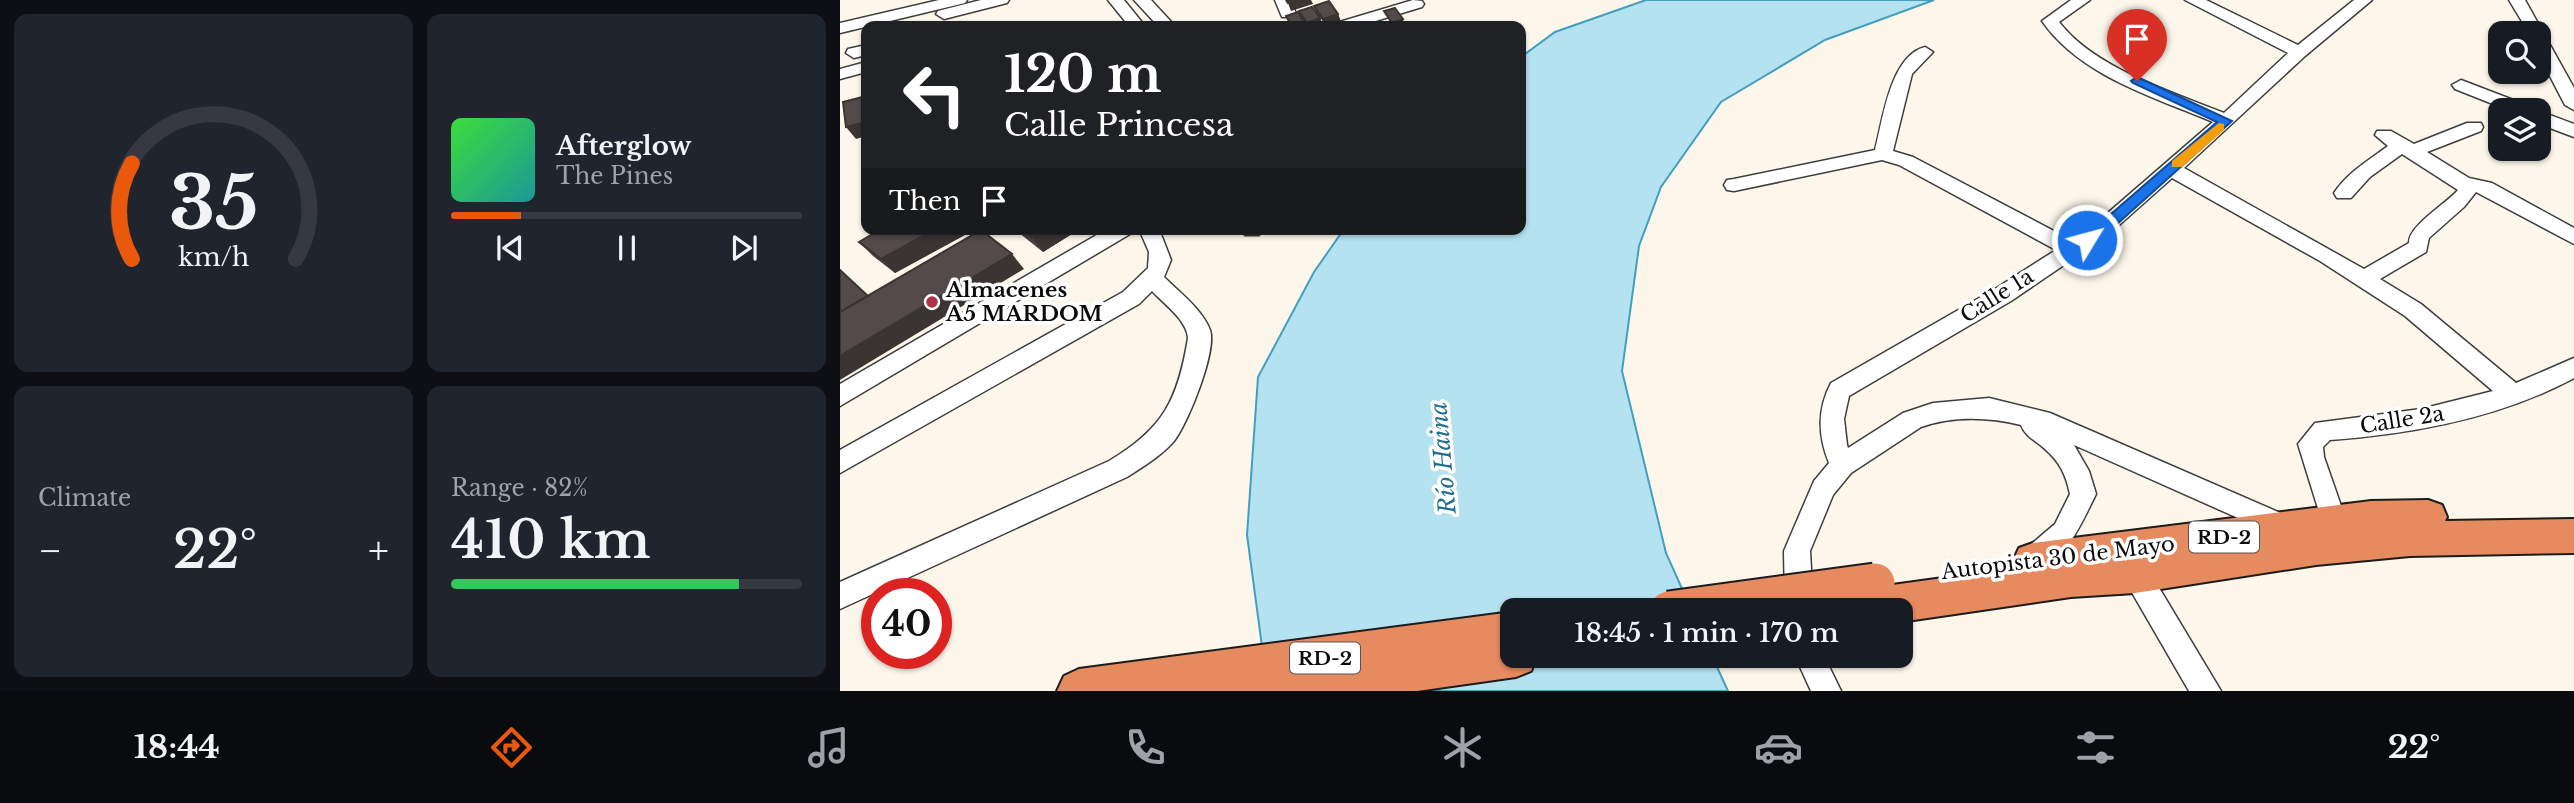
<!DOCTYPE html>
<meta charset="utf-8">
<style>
:root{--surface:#171b24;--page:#20242c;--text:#f1f3f6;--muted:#9ea1a6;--line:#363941;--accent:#ea580c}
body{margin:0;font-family:"Libre Baskerville",serif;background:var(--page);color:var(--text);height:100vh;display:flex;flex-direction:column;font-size:26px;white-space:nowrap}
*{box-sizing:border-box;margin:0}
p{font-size:23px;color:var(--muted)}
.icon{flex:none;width:38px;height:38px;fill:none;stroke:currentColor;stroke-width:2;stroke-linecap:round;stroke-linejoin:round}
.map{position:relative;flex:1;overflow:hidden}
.side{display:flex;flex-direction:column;gap:14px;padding:14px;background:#0d0f14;width:840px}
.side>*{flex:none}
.hud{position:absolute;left:21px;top:21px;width:665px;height:214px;border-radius:14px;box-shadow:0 2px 5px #0004;background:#202124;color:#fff;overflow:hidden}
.buttons{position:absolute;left:1648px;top:21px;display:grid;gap:14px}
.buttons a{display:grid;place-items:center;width:63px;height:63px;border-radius:14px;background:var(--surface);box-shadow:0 2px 5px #0004;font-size:35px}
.speed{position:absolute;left:21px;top:578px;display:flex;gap:14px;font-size:35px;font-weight:700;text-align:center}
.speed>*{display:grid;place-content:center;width:91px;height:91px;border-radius:50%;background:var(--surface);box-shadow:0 2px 5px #0004;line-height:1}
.speed .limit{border:10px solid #d22;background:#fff;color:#111}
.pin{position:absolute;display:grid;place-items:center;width:60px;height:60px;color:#fff;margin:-72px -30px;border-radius:50% 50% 50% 0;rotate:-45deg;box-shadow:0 0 7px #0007}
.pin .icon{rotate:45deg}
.me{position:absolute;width:77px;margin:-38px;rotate:53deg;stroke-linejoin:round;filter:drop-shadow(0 0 5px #0008)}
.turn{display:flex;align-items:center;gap:24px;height:147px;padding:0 28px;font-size:32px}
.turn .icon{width:91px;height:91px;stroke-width:2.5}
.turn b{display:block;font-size:49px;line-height:60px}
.then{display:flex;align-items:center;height:66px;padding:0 28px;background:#0003;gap:14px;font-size:26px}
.big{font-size:52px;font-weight:600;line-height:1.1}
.side .widget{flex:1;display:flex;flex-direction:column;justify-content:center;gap:10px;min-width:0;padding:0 24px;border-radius:14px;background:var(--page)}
.side .dial{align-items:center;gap:0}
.dial svg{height:182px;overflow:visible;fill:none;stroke:var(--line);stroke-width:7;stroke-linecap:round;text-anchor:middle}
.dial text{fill:var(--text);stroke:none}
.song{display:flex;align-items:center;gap:21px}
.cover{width:84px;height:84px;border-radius:10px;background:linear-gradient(135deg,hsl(120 70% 55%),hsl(180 70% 35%))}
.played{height:7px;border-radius:4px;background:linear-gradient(90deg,var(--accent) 20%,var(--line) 20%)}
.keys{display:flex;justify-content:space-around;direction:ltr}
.heat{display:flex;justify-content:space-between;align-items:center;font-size:38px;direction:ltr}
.charge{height:10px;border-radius:5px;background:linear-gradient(90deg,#34c759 82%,var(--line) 0)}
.side .tiles{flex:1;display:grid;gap:14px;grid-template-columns:repeat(2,1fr)}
.trip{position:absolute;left:660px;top:598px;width:413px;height:70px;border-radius:14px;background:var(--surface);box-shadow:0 2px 5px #0004;font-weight:600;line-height:70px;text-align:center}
.tabs{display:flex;height:112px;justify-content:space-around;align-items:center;background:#090b0e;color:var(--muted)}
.tabs .icon{width:49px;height:49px}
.tabs .current{color:var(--accent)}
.tabs b{font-size:32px;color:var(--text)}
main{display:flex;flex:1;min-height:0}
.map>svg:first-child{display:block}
</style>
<main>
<section class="side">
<div class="tiles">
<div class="widget dial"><svg viewBox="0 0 100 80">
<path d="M14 69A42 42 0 1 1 86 69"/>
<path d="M14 69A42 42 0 0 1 14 27" stroke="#ea580c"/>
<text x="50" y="56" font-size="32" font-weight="700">35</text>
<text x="50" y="72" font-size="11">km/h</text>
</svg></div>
<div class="widget">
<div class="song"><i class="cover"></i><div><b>Afterglow</b><p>The Pines</p></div></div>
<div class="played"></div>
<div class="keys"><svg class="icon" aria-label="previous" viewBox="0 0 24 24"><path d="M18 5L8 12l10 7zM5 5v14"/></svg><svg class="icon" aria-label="pause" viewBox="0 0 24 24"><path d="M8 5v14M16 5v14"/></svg><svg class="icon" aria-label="next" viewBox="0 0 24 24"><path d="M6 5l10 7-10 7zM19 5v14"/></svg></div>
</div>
<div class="widget"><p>Climate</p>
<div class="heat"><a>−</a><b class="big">22°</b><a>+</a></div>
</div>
<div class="widget"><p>Range · 82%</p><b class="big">410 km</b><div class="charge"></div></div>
</div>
</section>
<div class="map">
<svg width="1734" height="691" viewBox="0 0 1734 691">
<rect width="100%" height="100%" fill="#fdf7eb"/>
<path fill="#b5e2f0" stroke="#439fbf" stroke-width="2" d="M806,0H1094L985,40L881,102L821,187L799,246L782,371L826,553L852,611H672V656H872L888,691H428L407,535L418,377L474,272L504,229H681V57L715,32Z"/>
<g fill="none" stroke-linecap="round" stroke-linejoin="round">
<g stroke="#3e3e3e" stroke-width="3">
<path id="minor" d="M99,0H127L125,3L0,33V23Z
M141,0H169L167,3L104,19L96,14L98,11Z
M268,0H284L305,26H289Z
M294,0H311L335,26H318Z
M435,0H451L456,14L454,17H442Z
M573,0L582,1L584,4L582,7L519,26H494L496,23Z
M1231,0H1250L1219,22C1254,68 1332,92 1384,113L1448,53L1345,0H1366L1458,45L1514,0H1532L1465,56L1344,168L1524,269L1569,243C1568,226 1606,204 1618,190L1562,154L1530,177L1511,198H1497L1494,193C1507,173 1529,160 1548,146L1535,135L1537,131H1551L1574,144L1627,123H1641L1643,127L1641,131L1587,152L1629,178L1652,183L1734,228V244L1636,192L1624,207L1589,238L1586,252L1540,279L1581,304L1676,383L1734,358V378C1660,418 1573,434 1490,440L1483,447L1484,457L1507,523L1503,531L1494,535L1485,531L1458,444L1475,423L1581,409L1653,391L1565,316L1480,261L1332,178L1268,235L1171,301L1009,396L1004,419L1007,445L1008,448L1063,413L1093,403L1149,398L1210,413L1452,518L1456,526L1452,534L1443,538L1434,534L1234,445L1249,471L1256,494C1241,524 1227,560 1193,572L1183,569L1179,560L1183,551L1215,524L1230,494C1226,475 1220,462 1205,449C1196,441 1185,436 1181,425C1148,417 1113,416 1081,427L1011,473L993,495L970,551L973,604L970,611H948L945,604L944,551L974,481L989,463C978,435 977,410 991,383L1155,289L1216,250L1059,165L1042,160L894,191L887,190L884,185L887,180L894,179L1035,150C1043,120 1050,56 1085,47L1093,52L1072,74L1053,151L1073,157L1231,240L1254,225L1373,122C1314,97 1240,76 1202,21Z
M1669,0H1685L1734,88V110L1725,105L1699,55V33H1689Z
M26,45V55L14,58L6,53L8,49Z
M26,62V72L0,79V69Z
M1621,80L1689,106L1692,110H1668L1615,89L1612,85Z
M1699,111L1734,124V137L1699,124Z
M267,229H293L290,234L0,406V384Z
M299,229H319L331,260L324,277C339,292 362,309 370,330C377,351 348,423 334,441C321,456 304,466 287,477L0,609V582L269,461C323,429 338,400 348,338C347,320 324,304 312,291L299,304L0,473V450L283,292L308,268L309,252Z
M402,229H422V230L419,235H405Z
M1290,553L1300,556L1381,691H1349L1276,565L1280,556Z
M955,656H984L1001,691H971Z"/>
</g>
<g stroke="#1c1c1c" stroke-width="4">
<path id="highway" d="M1588,500L1602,505L1607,517L1605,521L1734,519V553L1570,556L1476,565L1295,593L1231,597L1060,622V611H981L987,597L1001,592L1176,568L1173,561L1179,548L1193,543L1531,501Z
M672,612V656H697L691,671L676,677L577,691H217L224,676L239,669Z"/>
</g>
<use href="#minor" fill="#fff" fill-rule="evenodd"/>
<use href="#highway" fill="#e68a60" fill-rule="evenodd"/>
<g stroke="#1c1c1c" stroke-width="43" stroke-linecap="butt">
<path id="highway-bridge" d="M829,611L1035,583"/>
</g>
<use href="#highway-bridge" stroke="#e68a60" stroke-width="39"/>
</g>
<path fill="#47403f" d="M474,6L498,14L501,22L486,26L477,13Z
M459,11L480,18L483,26H467L465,24L466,26H450L446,16H461Z
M41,229H133L134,230L55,273L33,256L19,242Z
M174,229H240L203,252Z"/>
<path fill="#3a3433" d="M459,0H471L473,4L451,11L448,3Z
M498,14L501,22L486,26L483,19Z
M480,18L483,26H468L467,23Z
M563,19L564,23L553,26L552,23Z
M26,122V136L16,139L6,127Z
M95,229L134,230L55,273L41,259Z
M205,229H240L203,252L192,237Z
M172,254L184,269L0,380V356Z"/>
<path fill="#534b49" stroke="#3a3433" stroke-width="2" d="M446,0H459L448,3Z
M489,1L498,14L483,19L474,6Z
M472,7L480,18L467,23L459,11Z
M555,8L563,19L552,23L544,11Z
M458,12L465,24L452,26L446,16Z
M26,96V122L6,127L3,102Z
M41,229H95L41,259L19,242Z
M182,229H205L192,237Z
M141,230L172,254L0,356V312Z
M0,270L28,296L0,312Z"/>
<path fill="#1a73e8" stroke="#114b97" stroke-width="2" d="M1297,77L1392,121L1266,234L1252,243H1241L1239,240L1256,227L1377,122L1293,83L1291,81Z"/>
<path fill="#f59e0b" d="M1379,123L1384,124V130L1342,167H1332V161Z"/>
<circle fill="#ad3149" stroke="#fff" stroke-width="2.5" cx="92" cy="302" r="7"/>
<g text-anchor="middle" stroke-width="7" stroke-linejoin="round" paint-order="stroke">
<g fill="#fff" stroke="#545454" stroke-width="2">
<rect x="1349" y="521.5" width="70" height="31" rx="5"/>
<rect x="450" y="642.5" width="70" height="31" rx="5"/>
</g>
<g font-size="19" font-weight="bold" fill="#0b0b0b">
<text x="1384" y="544">RD-2</text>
<text x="485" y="665">RD-2</text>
</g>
<g font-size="21" font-weight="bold" fill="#0b0b0b" stroke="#fff" text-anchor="start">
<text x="106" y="297">Almacenes<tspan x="106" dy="24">A5 MARDOM</tspan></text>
</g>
<g font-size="21" fill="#0b0b0b" stroke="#fff">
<text transform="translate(1157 296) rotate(-32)" y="7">Calle 1a</text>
<text transform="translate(1562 420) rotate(-9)" y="7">Calle 2a</text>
<text transform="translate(1218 558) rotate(-7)" y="7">Autopista 30 de Mayo</text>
</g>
<g font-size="23" font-style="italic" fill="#216f90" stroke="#fff">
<text transform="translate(603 458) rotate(-95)" y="8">Río Haina</text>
</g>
</g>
</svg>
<div class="buttons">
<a><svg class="icon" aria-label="search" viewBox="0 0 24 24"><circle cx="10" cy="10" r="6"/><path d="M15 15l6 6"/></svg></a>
<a><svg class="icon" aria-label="layers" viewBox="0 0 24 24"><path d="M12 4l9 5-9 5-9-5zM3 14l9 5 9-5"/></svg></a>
</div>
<div class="speed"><div class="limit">40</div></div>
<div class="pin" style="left:1297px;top:81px;background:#d93025"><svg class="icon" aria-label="arrive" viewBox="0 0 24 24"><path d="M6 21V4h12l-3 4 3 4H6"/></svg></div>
<svg class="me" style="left:1247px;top:240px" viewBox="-20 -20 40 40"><circle r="17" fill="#1a73e8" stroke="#fff" stroke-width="3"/><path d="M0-11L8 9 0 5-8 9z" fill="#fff"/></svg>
<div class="trip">18:45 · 1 min · 170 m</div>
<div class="hud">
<div class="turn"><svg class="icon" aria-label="left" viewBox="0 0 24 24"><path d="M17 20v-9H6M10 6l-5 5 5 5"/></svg><div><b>120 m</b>Calle Princesa</div></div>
<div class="then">Then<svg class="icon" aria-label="arrive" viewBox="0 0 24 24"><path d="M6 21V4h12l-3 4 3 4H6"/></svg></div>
</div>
</div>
</main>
<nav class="tabs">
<b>18:44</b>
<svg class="icon current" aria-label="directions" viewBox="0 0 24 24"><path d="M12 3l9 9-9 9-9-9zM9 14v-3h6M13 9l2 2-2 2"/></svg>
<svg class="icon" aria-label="music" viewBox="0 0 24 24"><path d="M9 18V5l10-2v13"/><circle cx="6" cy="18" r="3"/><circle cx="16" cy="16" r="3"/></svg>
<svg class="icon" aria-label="phone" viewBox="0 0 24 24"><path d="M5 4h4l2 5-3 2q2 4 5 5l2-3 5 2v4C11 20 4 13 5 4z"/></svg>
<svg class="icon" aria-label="climate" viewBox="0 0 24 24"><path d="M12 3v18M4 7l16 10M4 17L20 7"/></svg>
<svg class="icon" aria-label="car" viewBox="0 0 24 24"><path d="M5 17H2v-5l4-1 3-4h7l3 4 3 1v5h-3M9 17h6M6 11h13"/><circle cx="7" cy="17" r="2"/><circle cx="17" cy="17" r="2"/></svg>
<svg class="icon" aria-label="filters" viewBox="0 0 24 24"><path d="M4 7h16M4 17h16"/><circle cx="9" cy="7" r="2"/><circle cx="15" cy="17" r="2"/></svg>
<b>22°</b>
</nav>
